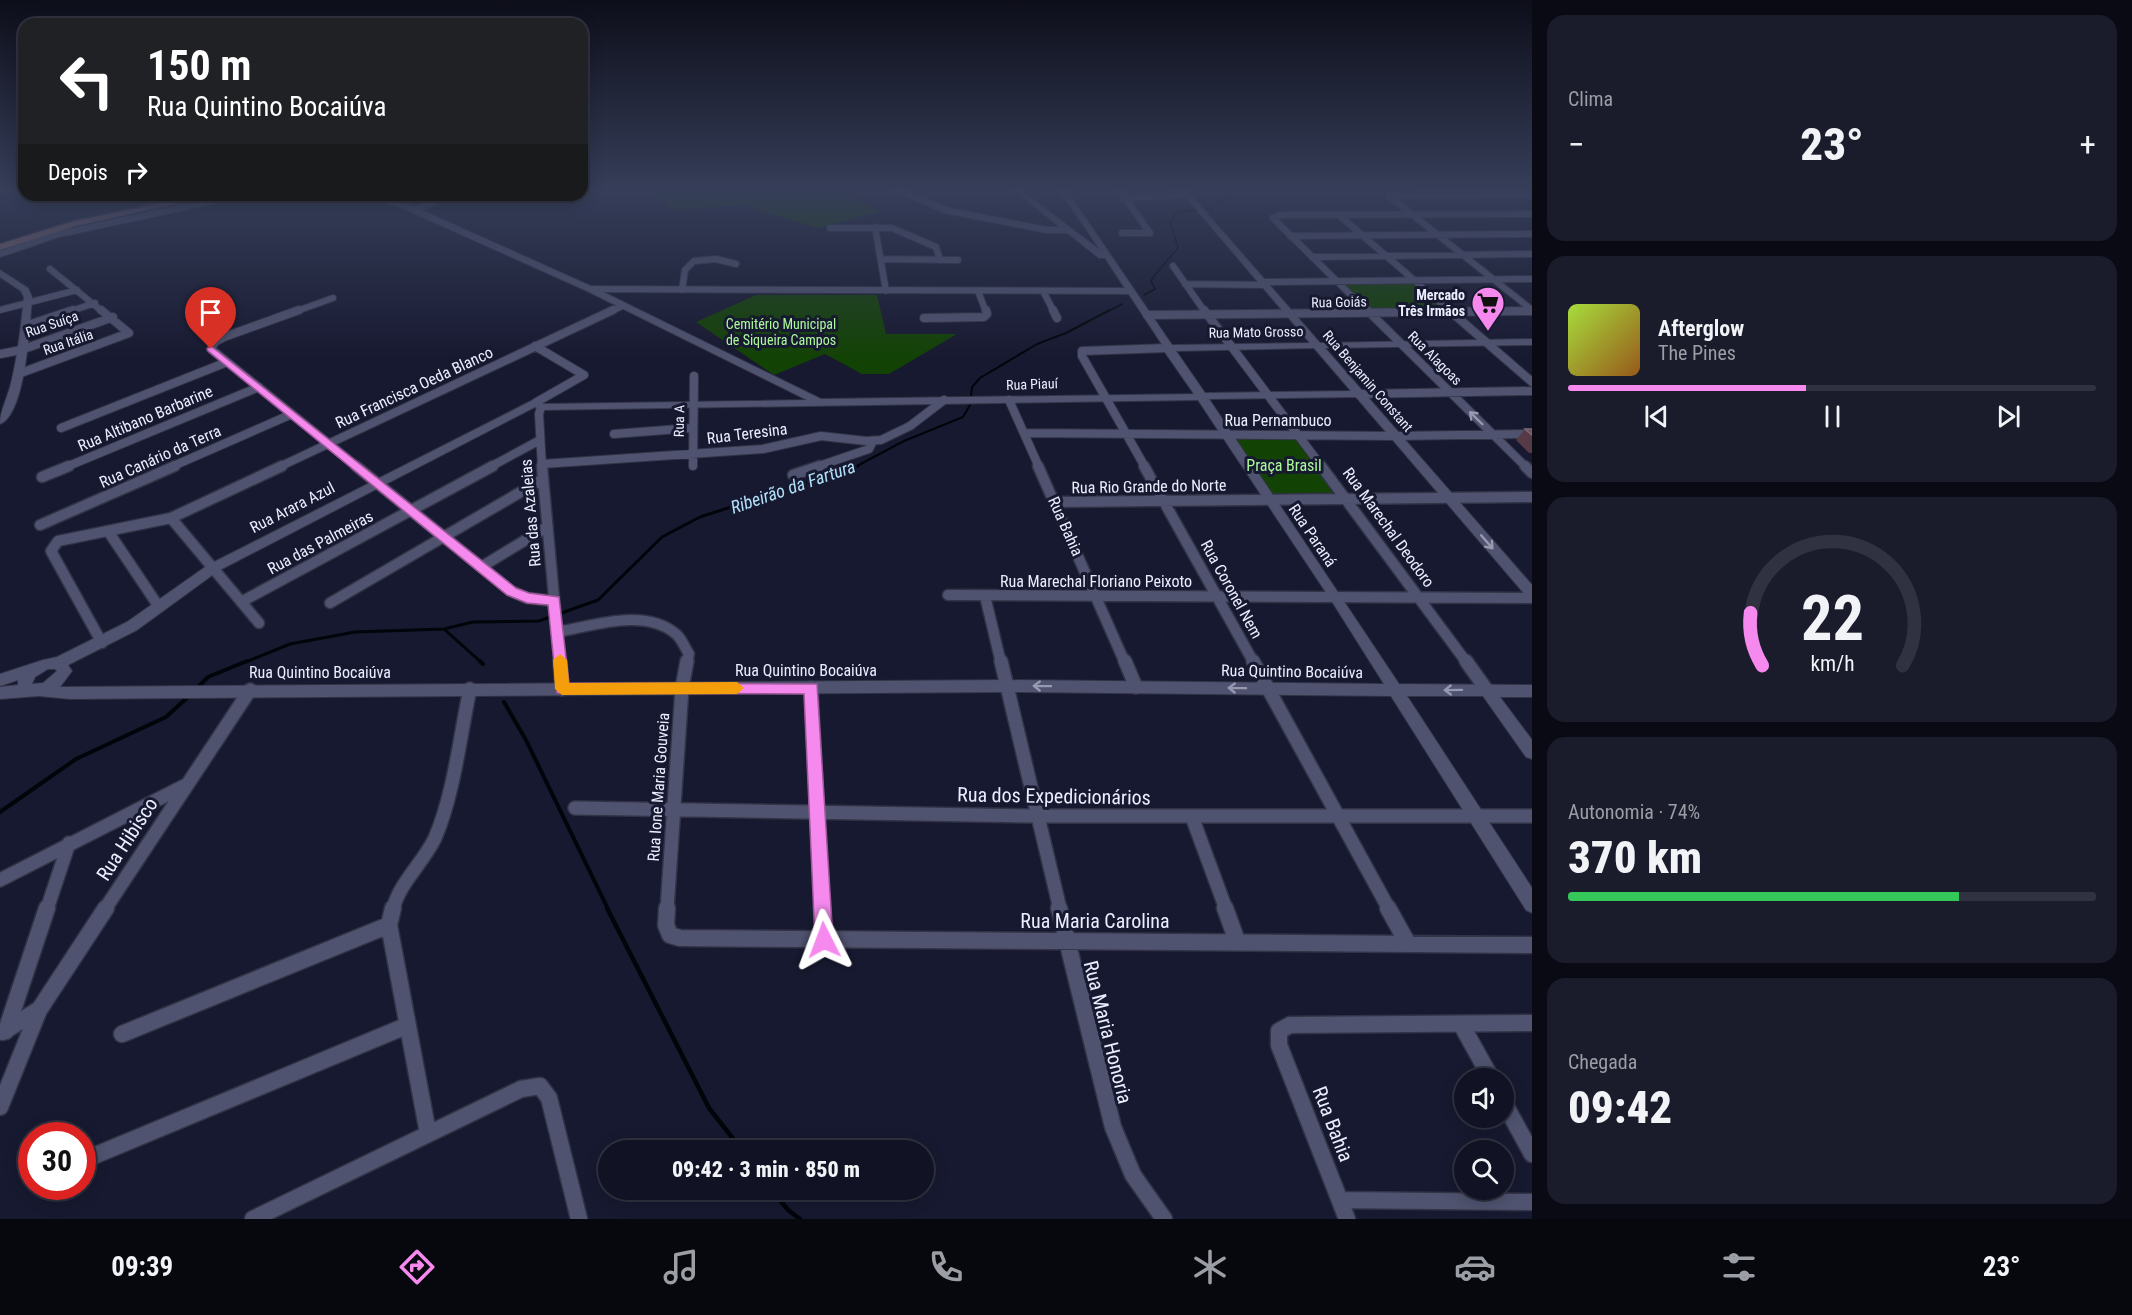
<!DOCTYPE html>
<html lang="pt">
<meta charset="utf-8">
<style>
:root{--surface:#111324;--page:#1a1c2c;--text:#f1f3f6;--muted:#9c9ea6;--line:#303241;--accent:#f589ee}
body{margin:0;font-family:"Roboto Condensed",sans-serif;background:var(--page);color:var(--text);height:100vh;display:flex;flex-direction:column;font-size:22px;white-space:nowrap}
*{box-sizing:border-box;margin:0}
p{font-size:20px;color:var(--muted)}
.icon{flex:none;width:33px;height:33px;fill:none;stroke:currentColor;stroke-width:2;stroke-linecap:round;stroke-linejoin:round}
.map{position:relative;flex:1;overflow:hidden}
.side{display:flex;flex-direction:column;gap:15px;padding:15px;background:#090a14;width:600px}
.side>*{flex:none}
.guide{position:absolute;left:18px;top:18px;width:570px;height:183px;border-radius:18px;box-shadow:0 3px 15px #0003,0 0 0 2px var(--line);background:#202124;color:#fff;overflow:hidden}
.fabs{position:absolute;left:1454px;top:1068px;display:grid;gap:12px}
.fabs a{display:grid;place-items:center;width:60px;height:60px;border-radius:50%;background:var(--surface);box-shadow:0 3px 15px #0003,0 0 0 2px var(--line);font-size:30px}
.speed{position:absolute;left:18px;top:1122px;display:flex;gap:12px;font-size:30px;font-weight:700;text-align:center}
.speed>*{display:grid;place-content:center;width:78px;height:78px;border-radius:50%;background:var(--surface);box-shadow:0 3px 15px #0003,0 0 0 2px var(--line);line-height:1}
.speed .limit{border:9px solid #d22;background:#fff;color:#111}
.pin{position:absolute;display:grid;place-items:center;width:51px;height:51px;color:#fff;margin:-62px -26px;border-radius:50% 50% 50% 0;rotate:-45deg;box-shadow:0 0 6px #0007}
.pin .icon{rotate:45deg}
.me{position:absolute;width:66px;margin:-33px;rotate:357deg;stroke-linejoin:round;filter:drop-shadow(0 0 4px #0008)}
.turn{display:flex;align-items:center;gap:21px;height:126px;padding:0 30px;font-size:27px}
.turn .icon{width:78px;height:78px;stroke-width:2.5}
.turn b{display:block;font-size:42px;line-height:51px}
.then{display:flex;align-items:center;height:57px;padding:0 30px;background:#0003;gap:12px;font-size:22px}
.big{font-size:45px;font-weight:800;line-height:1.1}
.side .widget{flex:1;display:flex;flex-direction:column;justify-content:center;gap:9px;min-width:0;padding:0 21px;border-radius:18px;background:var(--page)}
.side .dial{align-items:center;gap:0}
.dial svg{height:156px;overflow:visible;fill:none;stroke:var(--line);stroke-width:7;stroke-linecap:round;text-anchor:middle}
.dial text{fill:var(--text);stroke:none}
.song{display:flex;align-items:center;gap:18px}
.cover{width:72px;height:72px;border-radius:9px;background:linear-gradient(135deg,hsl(80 70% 55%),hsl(30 70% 35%))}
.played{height:6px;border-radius:3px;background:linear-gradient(90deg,var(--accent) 45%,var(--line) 45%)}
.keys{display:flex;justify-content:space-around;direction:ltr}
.heat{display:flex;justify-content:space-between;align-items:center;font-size:33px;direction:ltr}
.charge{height:9px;border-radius:4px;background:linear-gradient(90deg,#34c759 74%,var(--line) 0)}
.trip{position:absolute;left:598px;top:1140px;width:336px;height:60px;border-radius:30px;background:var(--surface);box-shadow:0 3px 15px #0003,0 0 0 2px var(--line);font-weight:800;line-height:60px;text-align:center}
.menu{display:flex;height:96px;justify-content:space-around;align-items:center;background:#07080e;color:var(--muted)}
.menu .icon{width:42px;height:42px}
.menu .active{color:var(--accent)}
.menu b{font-size:27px;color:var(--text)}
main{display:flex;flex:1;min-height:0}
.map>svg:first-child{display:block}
</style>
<main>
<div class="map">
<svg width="1532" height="1219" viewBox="0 0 1532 1219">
<rect width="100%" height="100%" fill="#171930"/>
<path fill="#134205" d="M660,188H836L881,211L818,228L742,205L674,210L650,191Z
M1340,282H1417L1450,311L1372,312Z
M756,295H877L886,334H957L889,374H862L825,354L774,375L696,322Z
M1297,436L1342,496L1271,498L1229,437Z"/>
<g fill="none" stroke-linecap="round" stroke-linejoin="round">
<path stroke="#000509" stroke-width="1.5" d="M1144,295L1155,289L1151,281L1154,276L1178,248L1170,222L1176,213L1213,208L1240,188
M1107,312L1122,304"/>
<path stroke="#000509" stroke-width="2" d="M855,467L904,441L963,417L970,405L972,387L980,378L1037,344L1066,333L1110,310"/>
<path stroke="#000509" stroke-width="3" d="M444,629L482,663
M243,663L290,644L355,632L444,629L473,622L539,621L598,600L662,537L700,517L858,466"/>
<path stroke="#000509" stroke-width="4" d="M480,661L483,664
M198,687L208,677L247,661
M504,702L526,740L608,909
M0,812L76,759L166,717L189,696"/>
<path stroke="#000509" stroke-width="4.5" d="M607,908L709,1108L742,1150
M772,1190L788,1210L800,1219"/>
<g stroke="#323346" stroke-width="8">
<path id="minor-far4" d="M895,188L945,210L1047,230H1068
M1118,188L1150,233
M1389,196L1532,310
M1389,196L1532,195
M1124,198L1186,195
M415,210L451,195
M1340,216L1451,312
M875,227L886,291
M830,228H892L936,247L940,260
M1122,233H1150
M1290,236L1532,234
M0,254L59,234L240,195
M1312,257L1532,254
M881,259L958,260
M1173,266L1205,312
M50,269L103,312
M1262,282L1532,279
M1185,284L1265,285
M590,289L1130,291
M682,290L685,270L694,261L716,259L736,264
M978,291L986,312
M1043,291L1054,312
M0,310L77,290
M68,312L95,303
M294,312L333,298
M610,312L622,306
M1368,312L1273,218L1280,215L1532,214
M1452,312L1532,311"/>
</g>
<g stroke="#323346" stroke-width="10">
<path id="minor-far3" d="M299,310L224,337L215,342L211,349L358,467
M1053,310L1057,318
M1204,310L1322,467
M1367,310L1526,467
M1449,310L1532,382
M1147,315L1532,311
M924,318L984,317L987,314L986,310
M25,326L73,310
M535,346L584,375L535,403
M0,354L21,350L113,317
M18,374L129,333L101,310
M1358,394L1532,391
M1009,400L1039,467
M541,407L539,414L542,467
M61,428L227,362
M1025,433L1395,436L1532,434
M614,434L691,428
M542,464L763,449L821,436L866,441L881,440L910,426L944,400
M693,466L694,376
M66,467L259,387
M171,467L292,414
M279,467L613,310
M490,467L540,440
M816,467L869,449L873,441
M1145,467L1082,356V351L1167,348"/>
</g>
<g stroke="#323346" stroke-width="13">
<path id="minor-far2" d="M356,466L511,591L527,598L554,601
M542,466L560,663
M1038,466L1125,663
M1144,466L1254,663
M1321,466L1467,663
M1525,466L1532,473
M793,475L820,466
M42,477L69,466
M1055,502L1532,497
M171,518L259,623
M40,525L175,466
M108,531L159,607
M481,567L547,527
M948,595L1532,598
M985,596L1001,663
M241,602L493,466
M330,603L543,479
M557,632C592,626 645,607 676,634C682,639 685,648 689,654L687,663
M102,643L51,551L58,541L171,518L282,466"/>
</g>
<g stroke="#323346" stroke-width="16">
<path id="minor-far1" d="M560,661L562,689
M1001,661L1060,909
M1125,661L1136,687
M1253,661L1389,909
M1466,661L1486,689
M811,688L822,909
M575,808L1035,816H1532
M1192,817L1226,909
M0,880L184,786
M47,909L69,843
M105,909L250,690
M393,909C400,882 423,863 435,838C454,794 460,736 470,689
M667,909L682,688L687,661"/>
</g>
<g stroke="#323346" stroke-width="19">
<path id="minor" d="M393,908L389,925L428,1133
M667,908L666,925L670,935L680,938L1532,945
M822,908L824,940
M1059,908L1113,1127L1133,1175L1164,1219
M1225,908L1237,941
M1388,908L1408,944
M1461,1024L1491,1078
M6,1031L47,908
M3,1032L38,1010
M122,1034L389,925
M1503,1101L1532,1154
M0,1107L39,1010L106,908
M91,1157L406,1026
M1340,1200L1532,1202
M253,1219L521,1089L540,1086L549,1098L579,1219
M1347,1219L1279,1045V1031L1290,1025L1532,1023"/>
</g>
<g stroke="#323346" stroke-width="2">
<path id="tertiary" d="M1011,188H1018L1100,250L1058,188H1065L1172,345L1310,343L1178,188H1185L1320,343L1532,339V345L1325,348L1532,585V599L1527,597L1356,397L1209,399L1399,684L1532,685V697H1500L1532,740V759L1526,757L1483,696H1407L1532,888V913L1526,910L1391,696L1006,692L70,699L39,696L0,699V687L18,685V680L0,686V674L43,660L57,657L127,622L208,565L531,401H539L543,404L807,400L587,291L402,208L365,195H377L408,204L593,287L821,399L1194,394L1162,348L1163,346L1105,258H1099ZM1314,348L1351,391L1205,393L1176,351ZM1198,400L1331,600L1384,684L1006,680L60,687L72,671L68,665L137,630L218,571L535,407L541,410ZM48,669H55L57,671L43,683L32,684L35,677Z
M0,270L28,288L32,297C30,323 26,414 0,424C0,410 8,397 11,383C18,355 21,326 24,297L21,291L0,277Z"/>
</g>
<g stroke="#323346" stroke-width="3">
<path id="secondary" d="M200,195H216L76,226L0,250V244L74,221Z"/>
</g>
<use href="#minor-far4" stroke="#50536f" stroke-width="6"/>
<use href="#minor-far3" stroke="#50536f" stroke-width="8"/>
<use href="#minor-far2" stroke="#50536f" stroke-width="10"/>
<use href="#minor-far1" stroke="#50536f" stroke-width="13"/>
<use href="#minor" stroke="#50536f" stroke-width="16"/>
<use href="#tertiary" fill="#50536f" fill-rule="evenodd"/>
<use href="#secondary" fill="#846771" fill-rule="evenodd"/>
</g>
<path fill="#563b47" d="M1525,429H1532V453H1529L1516,440Z"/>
<path fill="#664f5b" stroke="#7b6874" stroke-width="1.5" d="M1525,429H1532V435Z"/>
<defs><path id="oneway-shaft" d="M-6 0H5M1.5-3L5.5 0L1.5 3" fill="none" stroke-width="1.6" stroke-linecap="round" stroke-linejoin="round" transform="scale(1.5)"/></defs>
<g stroke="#9699b0">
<use href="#oneway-shaft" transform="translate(1476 418) rotate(-136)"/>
<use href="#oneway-shaft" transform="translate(1487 542) rotate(49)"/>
<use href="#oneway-shaft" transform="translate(1042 686) rotate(-179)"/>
<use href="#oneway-shaft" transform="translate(1237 688) rotate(-179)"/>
<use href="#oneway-shaft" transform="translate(1453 690) rotate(179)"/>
</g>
<linearGradient id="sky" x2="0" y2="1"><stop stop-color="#0d0e1a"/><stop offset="0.53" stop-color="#363e59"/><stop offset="1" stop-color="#363e59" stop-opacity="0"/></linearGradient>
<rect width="1532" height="358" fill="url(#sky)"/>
<path fill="#f589ee" stroke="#9f599b" stroke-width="1.5" d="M211,346L516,588L529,593L559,597L569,683L817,684L833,940L831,947L824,950L817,947L815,940L804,694L557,693L548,605L527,603L507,595L208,351L207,349Z"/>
<path fill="#f59e0b" d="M560,654L567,660L569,683L737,682L744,688L737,694L562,695L555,689L553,660Z"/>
<defs>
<g id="supermarket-pin" transform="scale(1.725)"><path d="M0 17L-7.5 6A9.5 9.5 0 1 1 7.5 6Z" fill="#f589ee" stroke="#171930"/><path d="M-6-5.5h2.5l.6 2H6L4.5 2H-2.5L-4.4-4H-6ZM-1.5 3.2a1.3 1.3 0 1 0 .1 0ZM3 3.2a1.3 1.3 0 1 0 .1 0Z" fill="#111"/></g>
</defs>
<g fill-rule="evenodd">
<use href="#supermarket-pin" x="1488" y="303"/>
</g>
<g text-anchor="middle" stroke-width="6" stroke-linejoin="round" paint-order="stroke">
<g font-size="14" font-weight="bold" fill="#ebeeff" stroke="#171930" text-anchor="end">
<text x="1465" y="300">Mercado<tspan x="1465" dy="16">Três Irmãos</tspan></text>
</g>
<g font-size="14" fill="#ebeeff" stroke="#171930">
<text transform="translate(1339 302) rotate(-1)" y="5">Rua Goiás</text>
<text transform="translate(52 324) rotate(-19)" y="5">Rua Suíça</text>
<text transform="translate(1256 332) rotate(-1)" y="5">Rua Mato Grosso</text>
<text transform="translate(68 342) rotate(-19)" y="5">Rua Itália</text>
<text transform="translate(1435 358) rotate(45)" y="5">Rua Alagoas</text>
<text transform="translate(1368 381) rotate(49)" y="5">Rua Benjamin Constant</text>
<text transform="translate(1032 384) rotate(-2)" y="5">Rua Piauí</text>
<text transform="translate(679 421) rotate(-89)" y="5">Rua A</text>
</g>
<g font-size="14" fill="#acfa9a" stroke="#171930">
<text x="781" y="329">Cemitério Municipal<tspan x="781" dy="16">de Siqueira Campos</tspan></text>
</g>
<g font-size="16" fill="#ebeeff" stroke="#171930">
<text transform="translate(414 387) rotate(-25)" y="6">Rua Francisca Oeda Blanco</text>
<text transform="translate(145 418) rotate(-23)" y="6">Rua Altibano Barbarine</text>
<text x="1278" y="426">Rua Pernambuco</text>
<text transform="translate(747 433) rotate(-7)" y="6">Rua Teresina</text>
<text transform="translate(160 456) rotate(-24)" y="6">Rua Canário da Terra</text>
<text transform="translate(1149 486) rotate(-1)" y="6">Rua Rio Grande do Norte</text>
<text transform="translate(292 507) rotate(-27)" y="6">Rua Arara Azul</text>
<text transform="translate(530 513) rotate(-95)" y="6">Rua das Azaleias</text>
<text transform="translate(1066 526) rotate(66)" y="6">Rua Bahia</text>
<text transform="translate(1389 527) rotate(54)" y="6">Rua Marechal Deodoro</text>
<text transform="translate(1313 535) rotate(56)" y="6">Rua Paraná</text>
<text transform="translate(320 542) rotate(-28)" y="6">Rua das Palmeiras</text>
<text x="1096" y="587">Rua Marechal Floriano Peixoto</text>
<text transform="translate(1232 589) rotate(61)" y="6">Rua Coronel Nem</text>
<text x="806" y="676">Rua Quintino Bocaiúva</text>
<text transform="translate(1292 671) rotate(1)" y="6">Rua Quintino Bocaiúva</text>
<text x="320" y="678">Rua Quintino Bocaiúva</text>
<text transform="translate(658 787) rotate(-86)" y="6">Rua Ione Maria Gouveia</text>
</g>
<g font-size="16" fill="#acfa9a" stroke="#171930">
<text x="1284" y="471">Praça Brasil</text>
</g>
<g font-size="18" font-style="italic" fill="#b1e1f8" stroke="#171930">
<text transform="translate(793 487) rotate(-19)" y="6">Ribeirão da Fartura</text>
</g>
<g font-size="20" fill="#ebeeff" stroke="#171930">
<text transform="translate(1054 796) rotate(1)" y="7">Rua dos Expedicionários</text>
<text transform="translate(127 839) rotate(-57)" y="7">Rua Hibisco</text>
<text x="1095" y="928">Rua Maria Carolina</text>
<text transform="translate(1108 1032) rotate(76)" y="7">Rua Maria Honoria</text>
<text transform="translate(1333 1124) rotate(69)" y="7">Rua Bahia</text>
</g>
</g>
</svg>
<div class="fabs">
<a><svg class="icon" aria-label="sound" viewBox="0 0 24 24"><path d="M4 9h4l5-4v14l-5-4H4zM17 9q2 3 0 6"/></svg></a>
<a><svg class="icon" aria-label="search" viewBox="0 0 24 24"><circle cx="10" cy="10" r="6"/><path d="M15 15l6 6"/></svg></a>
</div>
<div class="speed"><div class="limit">30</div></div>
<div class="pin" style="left:211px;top:349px;background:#d93025"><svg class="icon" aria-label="arrive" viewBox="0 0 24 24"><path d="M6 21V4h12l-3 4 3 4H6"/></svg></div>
<svg class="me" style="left:824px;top:940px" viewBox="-20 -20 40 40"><path d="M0-17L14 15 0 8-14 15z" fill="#f589ee" stroke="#fff" stroke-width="4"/></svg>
<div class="trip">09:42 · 3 min · 850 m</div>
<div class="guide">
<div class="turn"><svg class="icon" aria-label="left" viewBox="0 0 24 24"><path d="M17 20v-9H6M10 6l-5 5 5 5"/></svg><div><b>150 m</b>Rua Quintino Bocaiúva</div></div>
<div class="then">Depois<svg class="icon" aria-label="right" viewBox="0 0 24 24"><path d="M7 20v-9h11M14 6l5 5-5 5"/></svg></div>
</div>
</div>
<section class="side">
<div class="widget"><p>Clima</p>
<div class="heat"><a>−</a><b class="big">23°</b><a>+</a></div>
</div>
<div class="widget">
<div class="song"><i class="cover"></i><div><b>Afterglow</b><p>The Pines</p></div></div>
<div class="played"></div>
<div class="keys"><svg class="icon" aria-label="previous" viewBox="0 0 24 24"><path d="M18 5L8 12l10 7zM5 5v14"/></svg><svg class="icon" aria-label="pause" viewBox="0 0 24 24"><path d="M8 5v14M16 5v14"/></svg><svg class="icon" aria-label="next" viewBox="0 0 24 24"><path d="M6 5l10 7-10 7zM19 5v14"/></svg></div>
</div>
<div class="widget dial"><svg viewBox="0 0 100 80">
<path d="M14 69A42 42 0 1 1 86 69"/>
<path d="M14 69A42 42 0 0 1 8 42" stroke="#f589ee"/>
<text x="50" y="56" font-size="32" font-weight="700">22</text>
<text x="50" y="72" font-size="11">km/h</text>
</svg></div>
<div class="widget"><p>Autonomia · 74%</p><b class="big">370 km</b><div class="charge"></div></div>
<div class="widget"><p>Chegada</p><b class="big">09:42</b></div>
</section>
</main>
<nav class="menu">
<b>09:39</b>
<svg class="icon active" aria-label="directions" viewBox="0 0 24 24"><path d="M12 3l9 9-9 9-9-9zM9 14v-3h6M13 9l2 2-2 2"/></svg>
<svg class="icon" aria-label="music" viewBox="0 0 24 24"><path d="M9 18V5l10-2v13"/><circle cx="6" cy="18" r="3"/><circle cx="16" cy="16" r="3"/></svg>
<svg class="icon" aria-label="phone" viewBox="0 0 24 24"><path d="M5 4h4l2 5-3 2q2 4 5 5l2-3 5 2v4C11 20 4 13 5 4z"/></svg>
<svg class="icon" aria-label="climate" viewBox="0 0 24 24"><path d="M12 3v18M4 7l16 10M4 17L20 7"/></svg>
<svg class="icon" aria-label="car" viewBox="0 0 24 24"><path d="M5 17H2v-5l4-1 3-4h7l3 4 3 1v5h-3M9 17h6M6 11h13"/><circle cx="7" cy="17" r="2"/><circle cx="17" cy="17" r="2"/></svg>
<svg class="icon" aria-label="filters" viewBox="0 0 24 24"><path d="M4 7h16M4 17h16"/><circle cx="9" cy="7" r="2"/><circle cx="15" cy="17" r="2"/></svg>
<b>23°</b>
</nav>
